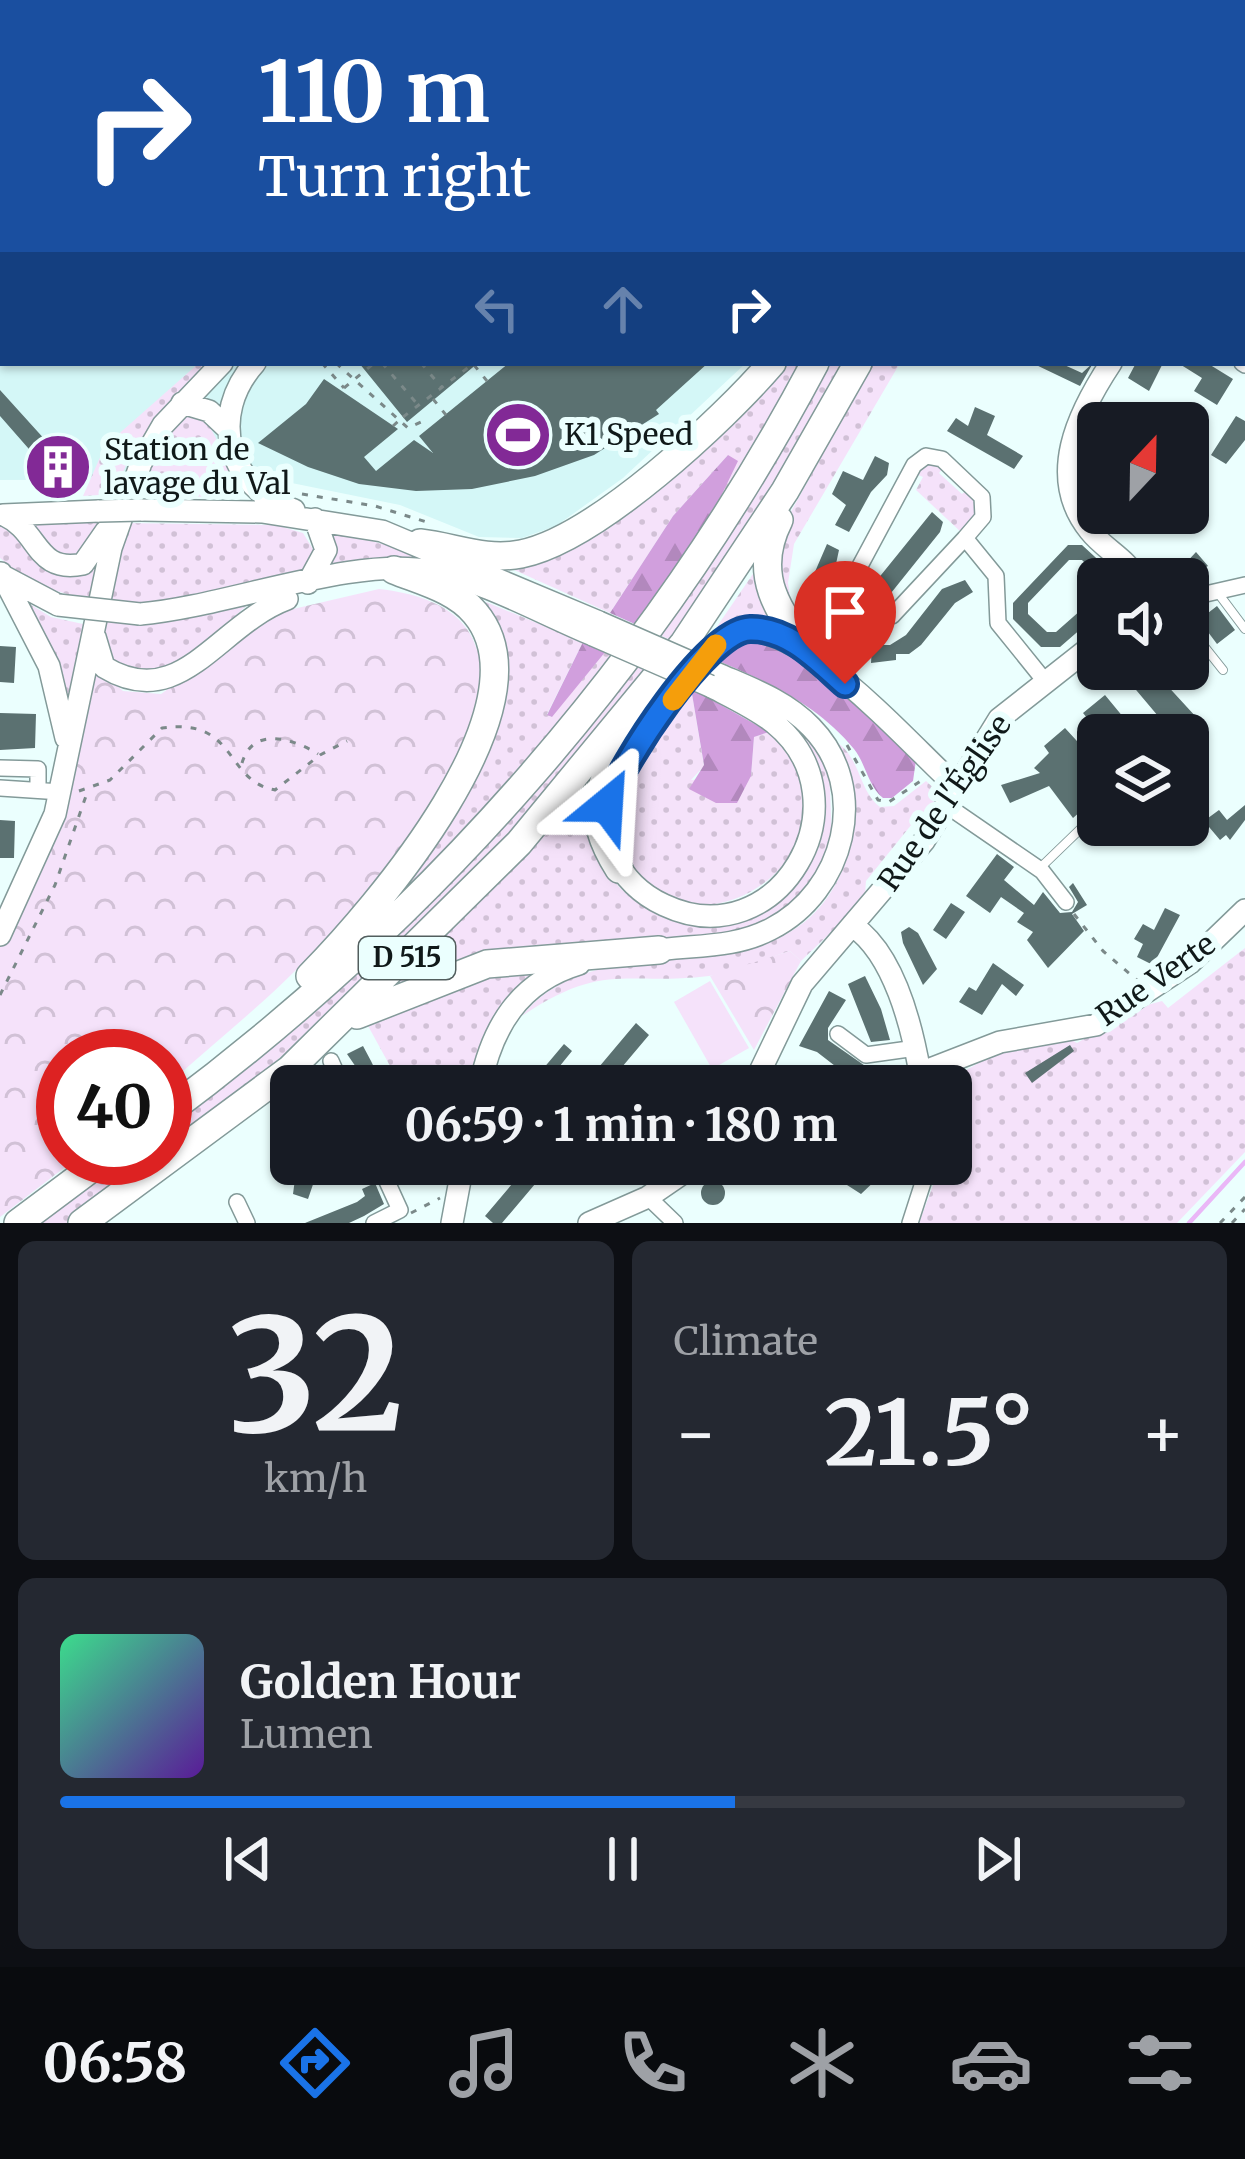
<!DOCTYPE html>
<meta charset="utf-8">
<style>
:root{--surface:#171b24;--page:#242831;--text:#f1f3f6;--muted:#9ea1a6;--line:#363941;--accent:#1a73e8}
body{margin:0;font-family:Merriweather,serif;background:var(--page);color:var(--text);height:100vh;display:flex;flex-direction:column;font-size:45px;white-space:nowrap}
*{box-sizing:border-box;margin:0}
p{font-size:39px;color:var(--muted)}
.icon{flex:none;width:66px;height:66px;fill:none;stroke:currentColor;stroke-width:2;stroke-linecap:round;stroke-linejoin:round}
.map{position:relative;height:1223px;overflow:hidden}
.panel{display:flex;flex-direction:column;gap:18px;padding:18px;background:#0d0f14;flex:1}
.panel>*{flex:none}
.top-card{position:absolute;left:0px;top:0px;width:1245px;height:366px;box-shadow:0 3px 9px #0004;background:#1a4fa0;color:#fff;overflow:hidden}
.needle{width:78px;rotate:22deg}
.tools{position:absolute;left:1077px;top:402px;display:grid;gap:24px}
.tools a{display:grid;place-items:center;width:132px;height:132px;border-radius:18px;background:var(--surface);box-shadow:0 3px 9px #0004;font-size:60px}
.speed{position:absolute;left:36px;top:1029px;display:flex;gap:24px;font-size:60px;font-weight:700;text-align:center}
.speed>*{display:grid;place-content:center;width:156px;height:156px;border-radius:50%;background:var(--surface);box-shadow:0 3px 9px #0004;line-height:1}
.speed .limit{border:18px solid #d22;background:#fff;color:#111}
.pin{position:absolute;display:grid;place-items:center;width:102px;height:102px;color:#fff;margin:-123px -51px;border-radius:50% 50% 50% 0;rotate:-45deg;box-shadow:0 0 12px #0007}
.pin .icon{rotate:45deg}
.me{position:absolute;width:132px;margin:-66px;rotate:27deg;stroke-linejoin:round;filter:drop-shadow(0 0 9px #0008)}
.turn{display:flex;align-items:center;gap:42px;height:252px;padding:0 60px;font-size:54px}
.turn .icon{width:156px;height:156px;stroke-width:2.5}
.turn b{display:block;font-size:84px;line-height:102px}
.lanes{display:flex;align-items:center;height:114px;padding:0 60px;background:#0003;justify-content:center;gap:60px;direction:ltr}
.lanes .off{opacity:.35}
.big{font-size:90px;font-weight:700;line-height:1.1}
.panel .card{flex:1;display:flex;flex-direction:column;justify-content:center;gap:18px;min-width:0;padding:0 42px;border-radius:18px;background:var(--page)}
.panel .dial{align-items:center;gap:0}
.dial b{font-size:156px;line-height:1}
.song{display:flex;align-items:center;gap:36px}
.cover{width:144px;height:144px;border-radius:18px;background:linear-gradient(135deg,hsl(150 70% 55%),hsl(270 70% 35%))}
.played{height:12px;border-radius:6px;background:linear-gradient(90deg,var(--accent) 60%,var(--line) 60%)}
.keys{display:flex;justify-content:space-around;direction:ltr}
.heat{display:flex;justify-content:space-between;align-items:center;font-size:66px;direction:ltr}
.panel .tiles{flex:1;display:grid;gap:18px;grid-template-columns:1fr 1fr}
.card:last-child{grid-column:span 2}
.trip{position:absolute;left:270px;top:1065px;width:702px;height:120px;border-radius:18px;background:var(--surface);box-shadow:0 3px 9px #0004;font-weight:700;line-height:120px;text-align:center}
.menu{display:flex;height:192px;justify-content:space-around;align-items:center;background:#090b0e;color:var(--muted)}
.menu .icon{width:84px;height:84px}
.menu .active{color:var(--accent)}
.menu b{font-size:54px;color:var(--text)}
.map>svg:first-child{display:block}
</style>
<div class="map">
<svg width="1245" height="1223" viewBox="0 0 1245 1223">
<defs>
<pattern id="grass-dots" width="8" height="8" patternUnits="userSpaceOnUse" patternTransform="scale(3)"><rect width="8" height="8" fill="#f5e2fa"/><path d="M2 2h.1M6 6h.1" fill="none" stroke="#d1c1d6" stroke-width="1.8" stroke-linecap="round"/></pattern>
<pattern id="forest-firs" width="22" height="20" patternUnits="userSpaceOnUse" patternTransform="scale(3)"><rect width="22" height="20" fill="#d19fdd"/><path d="M5 1l3.5 6h-7zM16 11l3.5 6h-7z" fill="#b288bd"/></pattern>
<pattern id="park-crowns" width="20" height="18" patternUnits="userSpaceOnUse" patternTransform="scale(3)"><rect width="20" height="18" fill="#f5e2fa"/><path d="M2 6a3 3 0 1 1 6 0M12 15a3 3 0 1 1 6 0" fill="none" stroke="#d1c1d6"/></pattern>
</defs>
<rect width="100%" height="100%" fill="#ebfffe"/>
<path fill="#d4f7f7" d="M0,0H472L3,3V363H746L623,478L556,526L522,538L479,537L400,505L272,479L0,480Z
M615,0H970L613,3Z"/>
<path fill="url(#grass-dots)" d="M199,363H209L132,451L114,494L83,496L105,446Z
M782,363H803L709,521L728,455L673,516L610,613L512,569Z
M825,363H848L675,642L655,633Z
M873,363H900L794,544L788,583L794,622L784,610L776,539Z
M197,413C220,432 221,460 238,485L207,497L135,494L176,417Z
M929,463L944,467L939,473L962,494L968,489L978,512L962,533L916,490L923,477L916,474Z
M23,516L105,519L87,553L60,560Z
M0,523L10,524L48,568L105,550L91,599C54,593 29,583 0,558Z
M122,523L276,525L303,533L316,554L307,572L142,607L108,605Z
M333,530L449,563L326,569L335,543Z
M759,565L787,631L699,653Z
M18,597L51,617L83,624L67,723Z
M486,602L583,642L547,714L551,717L606,651L616,654L502,793L358,941L443,818Z
M246,606L175,672L118,668L107,653L103,622H142Z
M635,663L653,671C507,855 351,1007 165,1151V1124L247,1060Z
M691,688L704,766L691,780L751,776L754,737L769,732C886,837 694,983 626,855C618,838 611,821 616,802C630,760 665,723 691,688Z
M801,729L829,768L832,839L811,884L780,915L727,935L389,989L524,858L603,765C604,796 598,838 607,867C611,882 626,894 637,902C749,985 886,841 797,733Z
M838,743C861,760 859,791 880,807L894,806L926,781L939,793L928,815L912,824L866,881L865,894L850,914L801,961L790,951C764,959 736,972 709,976C624,986 604,961 522,1016C606,912 786,1013 844,866C862,821 857,786 838,743Z
M1245,948V1152L1177,1223H919L941,1164H951L947,1081L998,1052L1070,1039L1077,1043L1140,1007L1162,1001L1168,1008Z
M544,969L503,1005L472,1086H401L367,1024L494,973Z
M120,1158H155L68,1223H32Z"/>
<path fill="url(#forest-firs)" d="M728,455L738,461L709,521L637,625L610,613L673,516Z
M740,633L789,643L916,760L913,781L892,798H883C868,786 866,764 854,749C817,703 761,679 709,657Z
M583,642L606,651L552,717L547,715Z
M691,688L769,732L754,737L751,776L737,803H716L689,789L704,765Z"/>
<path fill="url(#park-crowns)" d="M379,589C615,615 374,893 296,970C255,1011 208,1048 165,1087V1056H63V1158H77L0,1217V947L24,903L94,664L123,691L161,694L276,613Z
M790,951L801,961L754,1050L710,976Z"/>
<path fill="#f5e2fa" d="M710,981L749,1048L712,1069L674,1002Z"/>
<g fill="none" stroke-linecap="round" stroke-linejoin="round">
<path stroke="#eab7f7" stroke-width="4.5" d="M1189,1223L1245,1162"/>
</g>
<path fill="#5b7171" d="M359,363H478L407,422Z
M509,363H708L656,410L659,414L594,455L535,476L472,489L416,491L359,484L308,467L258,443L306,404L324,379L398,429L364,457L376,471L414,440L433,453L419,436Z
M1032,363H1060L1082,373L1093,363L1080,386Z
M1136,363H1163L1149,391L1128,378Z
M1178,363H1207L1233,379L1217,405L1194,391L1202,378Z
M0,390L85,484L71,497L0,416Z
M975,407L995,416L987,435L1023,456L1014,469L947,431L956,418L968,426Z
M1236,416L1245,421V440L1226,464L1211,455Z
M875,456L889,463L887,475L871,492L849,532L835,525L846,505L832,494L843,471L863,480Z
M932,512L943,522L940,532L887,598L877,580Z
M827,544L839,550L828,601L836,622L862,641L855,660L826,637L812,610L808,588Z
M1068,545H1082L1119,579H1101L1082,560H1069L1028,603V614L1047,632H1056L1098,595V614L1060,647H1041L1013,619V603Z
M1196,552L1208,566L1194,573L1198,579H1171Z
M965,580L973,592L955,603L921,645L909,654H896V660L871,663L872,645H890L906,635L942,589Z
M1217,606L1235,630L1217,644L1199,620Z
M0,646L16,647L14,683L0,682Z
M1137,669H1152L1197,718L1175,735H1166L1153,720L1158,716L1126,678Z
M1105,695L1138,735H1101L1083,713Z
M0,713L36,714L35,748L0,750Z
M1065,728L1098,764V793L1090,803L1073,818L1049,786L1010,803L1001,785L1040,773L1034,768L1049,753L1044,746Z
M1245,805V820L1230,840L1226,835L1220,840L1204,821L1219,810L1227,820Z
M0,820L15,821L14,858H0Z
M997,854L1014,867L1004,880L1034,905L1043,892L1060,913L1072,912L1078,902L1069,887L1073,883L1087,905L1072,914L1084,931L1048,968L1027,940L1033,932L1017,922L1024,913L1001,897L990,913L966,896Z
M951,903L965,912L946,939L933,930Z
M1165,908L1180,915L1153,965L1137,957L1143,944L1134,939L1143,924L1154,930Z
M909,927L918,933L937,969L923,985L903,943L901,932Z
M993,963L1024,985L1016,996L1002,984L982,1015L959,1002L969,987L976,991Z
M865,976L881,1009L890,1040L871,1042L848,984Z
M829,991L846,1000L828,1028V1040L881,1077L874,1086H861L817,1052L799,1046Z
M636,1023L649,1035L606,1086H583Z
M564,1044L572,1051L555,1072L571,1086H544L537,1076Z
M1070,1045L1074,1051L1032,1083L1025,1073Z
M363,1046L371,1061L383,1086H369L347,1054Z
M297,1164H320L308,1199L293,1194Z
M529,1164H565L554,1178L546,1171L502,1223H493L485,1216Z
M862,1164L880,1176L861,1194L847,1185Z
M701 1193a12 12 0 1 1 24 0a12 12 0 1 1-24 0Z
M375,1183L384,1204L364,1216L349,1223H305L357,1202L365,1196L362,1189Z"/>
<g fill="none" stroke-linecap="round" stroke-linejoin="round">
<g stroke="#839a99" stroke-width="10">
<path id="lane" d="M1218,593L1245,629
M1188,626L1223,670
M1040,868L1098,812"/>
</g>
<g stroke="#839a99" stroke-width="18">
<path id="street" d="M584,0L612,3
M1137,0L1140,3
M1242,112L1245,114
M1242,215L1245,211
M1242,363L1245,365
M965,538L892,616L872,615L853,597L854,577L914,465L926,456L942,459L982,497L983,517L965,538L996,576L998,623L1044,680
M1188,598L1245,585
M0,768L38,769V788
M0,788L61,792
M946,805L1042,871L1066,902
M838,1034L866,1055L916,1048
M331,1061L342,1086
M648,1197L675,1223
M237,1202L247,1223
M374,1223L400,1210L379,1164
M910,1223L929,1164"/>
</g>
<g stroke="#839a99" stroke-width="24">
<path id="secondary" d="M483,3L485,0
M559,3L564,0
M255,363C208,415 227,488 294,510
M1111,363C1078,413 1046,477 1090,531C1104,549 1127,559 1137,579
M182,403L209,411L226,427
M141,510L262,512L382,531L599,622
M3,515L99,511
M4,515C40,531 35,574 83,564L106,531
M1,573L49,666L66,738
M5,577L58,605
M308,583L326,550L315,519
M140,614C226,607 351,556 431,571C485,581 542,614 593,635
M95,637L104,667C181,714 217,625 287,599
M631,758C654,725 694,654 729,636C789,603 913,749 957,787
M614,854C622,877 642,895 664,905C778,959 870,801 774,723C755,708 731,697 710,686
M853,926C894,954 912,1027 920,1073L1000,1042L1096,1025L1190,963L1245,910
M0,935L55,814L111,548L141,463L163,425L222,363
M645,952C688,944 731,950 771,929C844,892 872,789 811,727C785,700 750,688 716,673
M480,1086C492,1027 519,982 579,964
M753,1086L802,984L924,841L999,719L1098,641
M452,1223L463,1164
M589,1223L648,1197L696,1164"/>
</g>
<g stroke="#839a99" stroke-width="30">
<path id="highway" d="M987,3L988,0
M1028,3L1029,0
M779,520C751,575 778,612 812,655
M420,543C455,547 485,561 521,554C596,539 723,420 772,363
M619,869C583,812 597,784 633,732
M310,976C374,911 553,705 475,613C455,589 421,581 394,570
M357,1015L487,964L659,950
M165,1114C433,915 659,658 815,363
M18,1223L105,1158
M82,1223L290,1069L519,843L684,643L785,491L858,363"/>
</g>
<path stroke="#7b8989" stroke-width="3" stroke-dasharray="6 9" stroke-linecap="butt" d="M0,43H3
M0,142H3
M0,175L3,231
M322,363L344,388
M336,363L408,428L421,422
M382,363L419,406
M421,363L442,388
M373,364L374,363
M474,365L487,381
M433,399L446,415
M403,417L474,363
M215,494L235,488
M302,494L375,506L433,524
M847,745L878,800L889,802L922,780
M242,763C253,725 294,739 318,754
M79,791L110,780L162,728C238,717 224,781 275,790L320,755L347,741
M1074,914L1103,951L1137,980
M0,995L55,885L87,793
M411,1213L440,1198
M1220,1223L1245,1197
M1232,1223L1245,1209"/>
<use href="#lane" stroke="#fff" stroke-width="8"/>
<use href="#street" stroke="#fff" stroke-width="15"/>
<use href="#secondary" stroke="#fff" stroke-width="21"/>
<use href="#highway" stroke="#fff" stroke-width="27"/>
<g stroke="#839a99" stroke-width="24" stroke-linecap="butt">
<path id="secondary-bridge" d="M99,511L141,510
M58,605L140,614
M599,622L688,661
M593,635L710,686"/>
</g>
<path stroke="#7b8989" stroke-width="3" stroke-dasharray="6 9" stroke-linecap="butt" d="M344,388L373,364
M393,426L403,417"/>
<use href="#secondary-bridge" stroke="#fff" stroke-width="21"/>
</g>
<g fill="none" stroke-linecap="round" stroke-linejoin="round">
<g stroke="#114b97" stroke-width="30">
<path id="route" d="M607,805C620,765 707,630 750,629C789,628 819,661 845,684"/>
</g>
<use href="#route" stroke="#1a73e8" stroke-width="21"/>
<path stroke="#f59e0b" stroke-width="21" d="M673,700L716,645"/>
</g>
<defs>
<g id="stadium-disc" transform="scale(3.45)"><circle r="9.5" fill="#822996" stroke="#ebfffe"/><path d="M0-5a6.5 5 0 1 0 0 10a6.5 5 0 1 0 0-10ZM-3.5-1.8h7v3.6h-7Z" fill="#fff"/></g>
<g id="building-disc" transform="scale(3.45)"><circle r="9.5" fill="#822996" stroke="#ebfffe"/><path d="M-4-6H4V6H1V3H-1V6H-4ZM-2.5-4.3h1.7v1.8h-1.7ZM.8-4.3h1.7v1.8H.8ZM-2.5-1h1.7V.8h-1.7ZM.8-1h1.7V.8H.8Z" fill="#fff"/></g>
</defs>
<g fill-rule="evenodd">
<use href="#stadium-disc" x="518" y="435"/>
<use href="#building-disc" x="58" y="467"/>
</g>
<g text-anchor="middle" stroke-width="12" stroke-linejoin="round" paint-order="stroke">
<rect fill="#ebfffe" stroke="#525e5e" stroke-width="3" x="359" y="937" width="96" height="42" rx="9"/>
<g font-size="27" font-weight="bold" fill="#101919">
<text x="407" y="967">D 515</text>
</g>
<g font-size="30" fill="#101919" stroke="#ebfffe" text-anchor="start">
<text x="564" y="445">K1 Speed</text>
<text x="104" y="460">Station de<tspan x="104" dy="34">lavage du Val</tspan></text>
</g>
<g font-size="30" fill="#101919" stroke="#ebfffe">
<text transform="translate(945 803) rotate(-55)" y="10">Rue de l'Église</text>
<text transform="translate(1156 980) rotate(-35)" y="10">Rue Verte</text>
</g>
</g>
</svg>
<div class="tools">
<a><svg class="needle" viewBox="-14 -14 28 28"><path d="M0-13l5 13h-10z" fill="#e53935"/><path d="M0 13l5-13h-10z" fill="#9ea1a6"/></svg></a>
<a><svg class="icon" aria-label="sound" viewBox="0 0 24 24"><path d="M4 9h4l5-4v14l-5-4H4zM17 9q2 3 0 6"/></svg></a>
<a><svg class="icon" aria-label="layers" viewBox="0 0 24 24"><path d="M12 4l9 5-9 5-9-5zM3 14l9 5 9-5"/></svg></a>
</div>
<div class="speed"><div class="limit">40</div></div>
<div class="pin" style="left:845px;top:684px;background:#d93025"><svg class="icon" aria-label="arrive" viewBox="0 0 24 24"><path d="M6 21V4h12l-3 4 3 4H6"/></svg></div>
<svg class="me" style="left:607px;top:805px" viewBox="-20 -20 40 40"><path d="M0-17L14 15 0 8-14 15z" fill="#1a73e8" stroke="#fff" stroke-width="4"/></svg>
<div class="trip">06:59 · 1 min · 180 m</div>
<div class="top-card">
<div class="turn"><svg class="icon" aria-label="right" viewBox="0 0 24 24"><path d="M7 20v-9h11M14 6l5 5-5 5"/></svg><div><b>110 m</b>Turn right</div></div>
<div class="lanes"><svg class="icon off" aria-label="left" viewBox="0 0 24 24"><path d="M17 20v-9H6M10 6l-5 5 5 5"/></svg><svg class="icon off" aria-label="ahead" viewBox="0 0 24 24"><path d="M12 20V5M6 11l6-6 6 6"/></svg><svg class="icon" aria-label="right" viewBox="0 0 24 24"><path d="M7 20v-9h11M14 6l5 5-5 5"/></svg></div>
</div>
</div>
<section class="panel">
<div class="tiles">
<div class="card dial"><b>32</b><p>km/h</p></div>
<div class="card"><p>Climate</p>
<div class="heat"><a>−</a><b class="big">21.5°</b><a>+</a></div>
</div>
<div class="card">
<div class="song"><i class="cover"></i><div><b>Golden Hour</b><p>Lumen</p></div></div>
<div class="played"></div>
<div class="keys"><svg class="icon" aria-label="previous" viewBox="0 0 24 24"><path d="M18 5L8 12l10 7zM5 5v14"/></svg><svg class="icon" aria-label="pause" viewBox="0 0 24 24"><path d="M8 5v14M16 5v14"/></svg><svg class="icon" aria-label="next" viewBox="0 0 24 24"><path d="M6 5l10 7-10 7zM19 5v14"/></svg></div>
</div>
</div>
</section>
<nav class="menu">
<b>06:58</b>
<svg class="icon active" aria-label="directions" viewBox="0 0 24 24"><path d="M12 3l9 9-9 9-9-9zM9 14v-3h6M13 9l2 2-2 2"/></svg>
<svg class="icon" aria-label="music" viewBox="0 0 24 24"><path d="M9 18V5l10-2v13"/><circle cx="6" cy="18" r="3"/><circle cx="16" cy="16" r="3"/></svg>
<svg class="icon" aria-label="phone" viewBox="0 0 24 24"><path d="M5 4h4l2 5-3 2q2 4 5 5l2-3 5 2v4C11 20 4 13 5 4z"/></svg>
<svg class="icon" aria-label="climate" viewBox="0 0 24 24"><path d="M12 3v18M4 7l16 10M4 17L20 7"/></svg>
<svg class="icon" aria-label="car" viewBox="0 0 24 24"><path d="M5 17H2v-5l4-1 3-4h7l3 4 3 1v5h-3M9 17h6M6 11h13"/><circle cx="7" cy="17" r="2"/><circle cx="17" cy="17" r="2"/></svg>
<svg class="icon" aria-label="filters" viewBox="0 0 24 24"><path d="M4 7h16M4 17h16"/><circle cx="9" cy="7" r="2"/><circle cx="15" cy="17" r="2"/></svg>
</nav>
